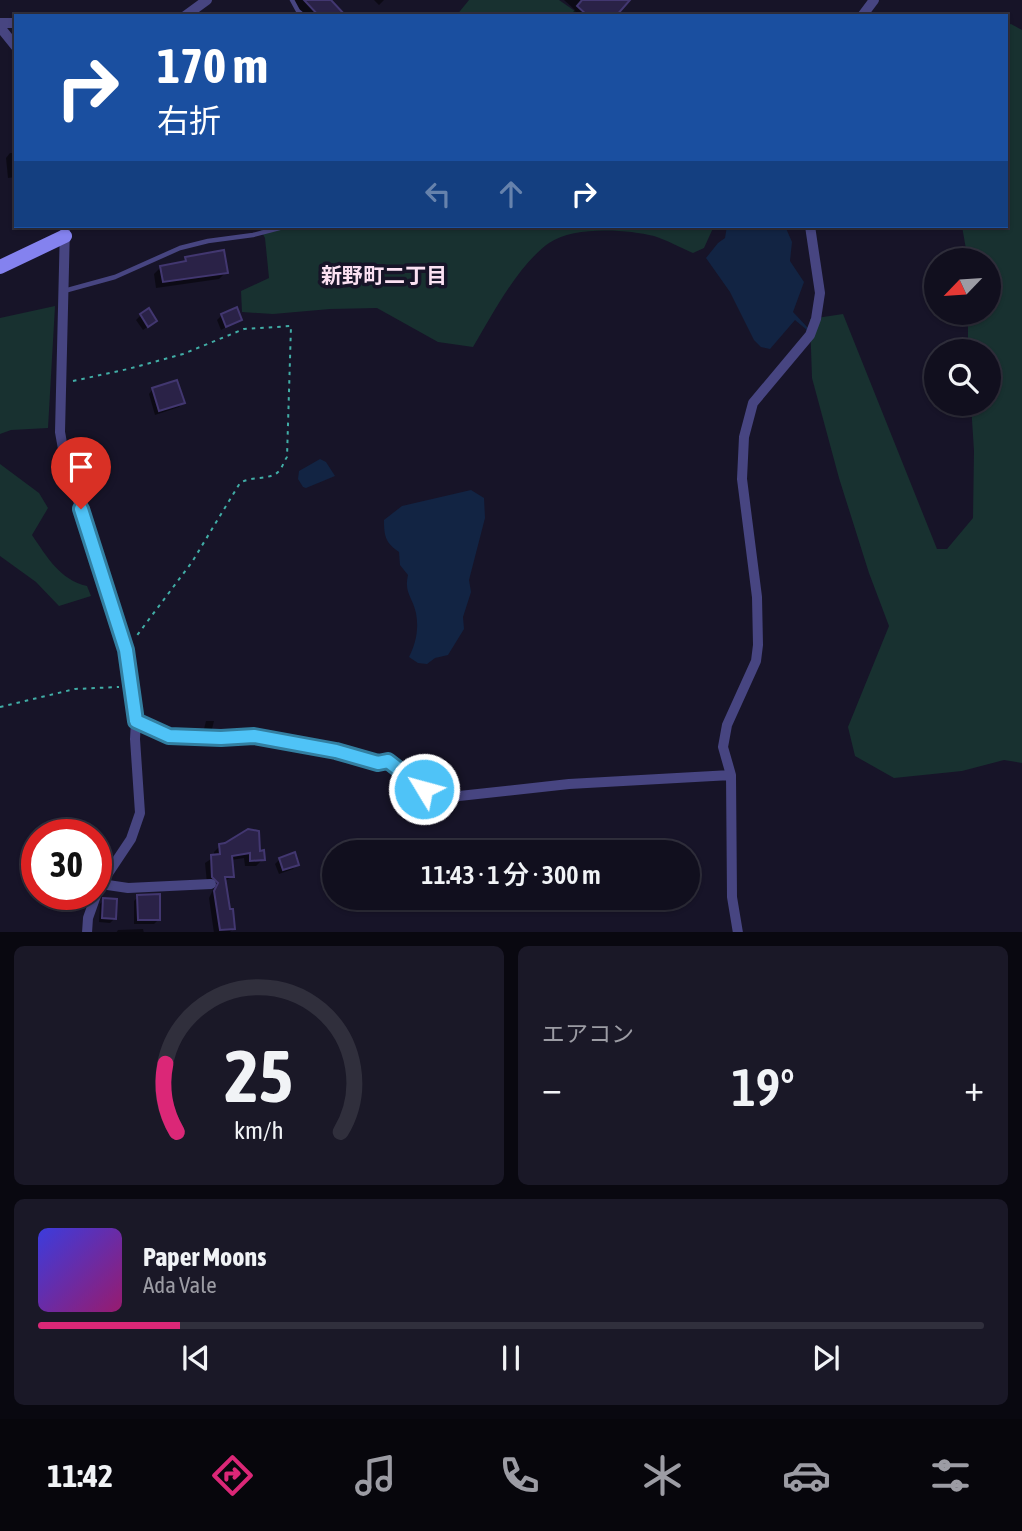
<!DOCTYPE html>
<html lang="ja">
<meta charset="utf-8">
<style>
:root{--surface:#110f1e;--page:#1a1827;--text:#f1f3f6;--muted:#9c9ca4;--line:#302f3c;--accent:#db2777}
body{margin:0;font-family:"Asap Condensed","Noto Sans JP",sans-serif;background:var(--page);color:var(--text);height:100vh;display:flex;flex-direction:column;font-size:26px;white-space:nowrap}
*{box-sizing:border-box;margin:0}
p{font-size:23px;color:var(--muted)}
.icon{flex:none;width:38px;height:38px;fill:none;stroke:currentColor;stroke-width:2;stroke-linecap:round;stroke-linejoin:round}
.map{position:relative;height:932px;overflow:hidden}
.side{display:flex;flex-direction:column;gap:14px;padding:14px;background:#090810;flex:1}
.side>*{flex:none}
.hud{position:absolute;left:14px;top:14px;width:994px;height:214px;border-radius:0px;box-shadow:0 2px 5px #0004,0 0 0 2px var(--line);background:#1a4fa0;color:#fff;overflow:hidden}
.needle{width:46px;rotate:245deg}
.buttons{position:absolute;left:924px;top:248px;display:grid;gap:14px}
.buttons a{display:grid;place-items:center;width:77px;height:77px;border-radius:50%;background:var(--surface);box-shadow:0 2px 5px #0004,0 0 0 2px var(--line);font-size:35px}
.speed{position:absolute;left:21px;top:819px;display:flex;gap:14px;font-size:35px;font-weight:700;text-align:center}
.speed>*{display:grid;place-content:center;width:91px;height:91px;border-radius:50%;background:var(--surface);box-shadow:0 2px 5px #0004,0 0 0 2px var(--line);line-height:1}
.speed .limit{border:10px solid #d22;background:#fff;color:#111}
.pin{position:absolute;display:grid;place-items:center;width:60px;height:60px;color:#fff;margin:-72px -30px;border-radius:50% 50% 50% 0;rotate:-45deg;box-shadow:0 0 7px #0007}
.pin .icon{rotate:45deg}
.me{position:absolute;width:77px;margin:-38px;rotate:307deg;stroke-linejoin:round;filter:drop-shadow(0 0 5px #0008)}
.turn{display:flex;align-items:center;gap:24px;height:147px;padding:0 28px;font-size:32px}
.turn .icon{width:91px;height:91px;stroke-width:2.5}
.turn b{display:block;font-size:49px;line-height:60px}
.lanes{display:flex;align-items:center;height:66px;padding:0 28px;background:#0003;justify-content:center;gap:35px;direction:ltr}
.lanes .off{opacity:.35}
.big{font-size:52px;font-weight:600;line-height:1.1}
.side .card{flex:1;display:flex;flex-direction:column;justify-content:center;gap:10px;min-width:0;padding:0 24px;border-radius:10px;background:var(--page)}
.side .dial{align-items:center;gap:0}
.dial svg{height:182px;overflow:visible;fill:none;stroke:var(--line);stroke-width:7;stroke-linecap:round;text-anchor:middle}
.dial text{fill:var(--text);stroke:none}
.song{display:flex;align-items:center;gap:21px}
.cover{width:84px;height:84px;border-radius:10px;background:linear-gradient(135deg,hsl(240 70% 55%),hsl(320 70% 35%))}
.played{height:7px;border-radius:4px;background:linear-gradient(90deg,var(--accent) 15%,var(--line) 15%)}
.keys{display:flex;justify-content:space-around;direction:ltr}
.heat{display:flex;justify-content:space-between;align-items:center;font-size:38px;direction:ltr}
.side .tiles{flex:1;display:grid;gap:14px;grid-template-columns:1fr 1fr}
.card:last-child{grid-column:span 2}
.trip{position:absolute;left:322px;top:840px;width:378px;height:70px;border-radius:35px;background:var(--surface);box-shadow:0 2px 5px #0004,0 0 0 2px var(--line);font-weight:600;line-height:70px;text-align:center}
.menu{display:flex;height:112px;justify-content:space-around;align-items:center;background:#07060c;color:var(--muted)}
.menu .icon{width:49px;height:49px}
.menu .current{color:var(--accent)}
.menu b{font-size:32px;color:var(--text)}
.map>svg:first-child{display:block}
</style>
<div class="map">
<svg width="1022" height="933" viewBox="0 0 1022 933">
<rect width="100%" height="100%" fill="#171428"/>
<path fill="#183130" d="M469,0H559L582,16H456Z
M1011,24L1022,30V763L1004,760L962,771L894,778L855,756L848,727L889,626L869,573L839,478L812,378L810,319L843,314L937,549H947L973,518L974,451L971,404H989V352H968V313H989V261H968L962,226H1006V26Z
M230,226H714L704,248L693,253C681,248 667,240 654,236C626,229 573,226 549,243C518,265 492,315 473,347L438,342L377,308L330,309L273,314L242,312L241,291L269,278L265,238L259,227L239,230Z
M55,306L48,428L11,430L0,434V318Z
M0,464L39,493L48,508L32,535C47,557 60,580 87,586L91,596L59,606L36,582L0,556Z"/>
<path fill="#122443" d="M727,226H785L792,242L790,261L804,282L793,312L808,328L807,330L795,320L770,349L761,347L754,340L730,292L706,258L718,243L725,238Z
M320,459L326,462L335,476L306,488L303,487L298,479L299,471Z
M471,490L484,498L485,518L469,580L471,592L463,617L464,629L448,655L435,658L427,664L418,663L409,657C416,643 419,629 416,613C412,596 404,593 408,575L400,565L399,552C386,543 384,537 384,520L402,506Z"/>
<path fill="#0007" d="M291,0H329L344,16H306Z
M374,0H384L379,5Z
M564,0H627L613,16H569L575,10Z
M10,153H16V177L8,178L6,158Z
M186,259L226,272L219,279L156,288L154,274L161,267L181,264Z
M141,315L150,325L143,330L136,320Z
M222,315L240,319L221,330L217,320Z
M153,389L183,403L179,407L155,415L149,394Z
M206,721H214L212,729H204Z
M220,846L258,853L263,859L256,866H245L244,858L231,860L232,876L224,882L234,928L229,933H214L209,898L213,890L207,883L205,863L214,857V852Z
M280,859L297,864L293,869L279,874L275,864Z
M138,897L159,919L154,924H134V901Z
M104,900L115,918L110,923L99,922L100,904Z
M143,929L144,933H116L118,930Z"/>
<path fill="#2a2247" stroke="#423770" stroke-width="2" d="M304,0H331L346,16H319Z
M582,0H630L616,16H588L577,6Z
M224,250L228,273L163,282L160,266L186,261L185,257Z
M237,307L242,320L226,327L221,314Z
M149,308L157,321L148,327L140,314Z
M177,380L185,403L159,411L152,388Z
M248,829L259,831L260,851L264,850L265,860L250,861V853L232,856L234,877H225L230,909H233L235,929L220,930L214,891L218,883L212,877L211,855L220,854L219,844L225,843Z
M295,852L299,865L283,870L279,858Z
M160,894V920H138L137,895Z
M103,898L117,899L116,919L102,918Z"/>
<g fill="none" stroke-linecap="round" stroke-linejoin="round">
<path stroke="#41ada6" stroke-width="2" stroke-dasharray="3.5 5" stroke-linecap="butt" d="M73,381L128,369L183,354L244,329L291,326L287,457C284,461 282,469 278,472C270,480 251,476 240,483L192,562L135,638
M0,707L75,689L119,687"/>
<path stroke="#474581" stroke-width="4.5" d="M292,0L298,11L304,16
M64,291L115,277L180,248L208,241L253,235L287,226"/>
<path stroke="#474581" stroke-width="10" d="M185,16L207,0
M862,16L874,0
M0,23H16
M0,27L16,47
M65,226L60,432L65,460L126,650L136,721L135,739L140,813L131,839L99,887L88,918L87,933
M136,721L169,736L221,738L254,736L336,751L378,763L388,761L424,789L450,797L569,784L731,775
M101,884L128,888L211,884
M738,933L732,897L731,775L723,747L727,725L756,661L758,645L757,597L742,479L744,437L753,403L810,335L816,319L820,293L810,226"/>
<path stroke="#8482ef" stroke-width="14" d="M0,267L65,236"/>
</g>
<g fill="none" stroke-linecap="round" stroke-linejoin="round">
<g stroke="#337fa1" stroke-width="18">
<path id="route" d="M81,509L126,650L136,721L169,736L221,738L254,736L336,751L378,763L388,761L424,789"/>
</g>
<use href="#route" stroke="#4fc3f7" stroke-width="12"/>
</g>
<g text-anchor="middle" stroke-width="7" stroke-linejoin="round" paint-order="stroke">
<g font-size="21" font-weight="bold" fill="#fbe1f2" stroke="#171428">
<text x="384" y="283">新野町二丁目</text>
</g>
</g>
</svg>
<div class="buttons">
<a><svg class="needle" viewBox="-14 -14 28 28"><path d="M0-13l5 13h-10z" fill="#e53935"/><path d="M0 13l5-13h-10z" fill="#9c9ca4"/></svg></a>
<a><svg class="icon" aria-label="search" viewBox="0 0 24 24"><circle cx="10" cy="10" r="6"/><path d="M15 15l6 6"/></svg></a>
</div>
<div class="speed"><div class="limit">30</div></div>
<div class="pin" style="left:81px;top:509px;background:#d93025"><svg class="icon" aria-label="arrive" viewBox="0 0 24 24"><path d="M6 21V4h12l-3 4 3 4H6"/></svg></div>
<svg class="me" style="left:424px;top:789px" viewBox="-20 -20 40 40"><circle r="17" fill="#4fc3f7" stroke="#fff" stroke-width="3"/><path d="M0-11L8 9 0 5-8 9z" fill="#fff"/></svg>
<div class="trip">11:43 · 1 分 · 300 m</div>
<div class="hud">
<div class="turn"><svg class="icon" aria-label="right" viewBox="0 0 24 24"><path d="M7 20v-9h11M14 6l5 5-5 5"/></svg><div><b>170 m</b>右折</div></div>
<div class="lanes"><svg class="icon off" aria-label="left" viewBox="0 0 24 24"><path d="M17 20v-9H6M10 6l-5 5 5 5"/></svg><svg class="icon off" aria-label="ahead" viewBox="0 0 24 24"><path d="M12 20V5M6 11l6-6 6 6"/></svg><svg class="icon" aria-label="right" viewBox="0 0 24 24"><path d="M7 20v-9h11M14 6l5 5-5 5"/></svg></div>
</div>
</div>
<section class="side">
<div class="tiles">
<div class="card dial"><svg viewBox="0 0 100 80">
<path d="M14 69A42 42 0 1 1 86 69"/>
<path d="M14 69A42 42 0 0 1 9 39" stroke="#db2777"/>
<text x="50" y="56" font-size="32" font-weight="700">25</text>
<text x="50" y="72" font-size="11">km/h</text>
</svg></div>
<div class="card"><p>エアコン</p>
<div class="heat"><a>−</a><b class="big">19°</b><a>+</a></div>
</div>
<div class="card">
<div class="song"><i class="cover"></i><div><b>Paper Moons</b><p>Ada Vale</p></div></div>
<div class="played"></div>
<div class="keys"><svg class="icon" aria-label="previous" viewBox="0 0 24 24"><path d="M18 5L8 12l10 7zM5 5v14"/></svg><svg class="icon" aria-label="pause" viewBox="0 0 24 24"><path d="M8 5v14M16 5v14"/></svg><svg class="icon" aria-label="next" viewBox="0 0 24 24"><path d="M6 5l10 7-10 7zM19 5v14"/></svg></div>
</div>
</div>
</section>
<nav class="menu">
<b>11:42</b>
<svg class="icon current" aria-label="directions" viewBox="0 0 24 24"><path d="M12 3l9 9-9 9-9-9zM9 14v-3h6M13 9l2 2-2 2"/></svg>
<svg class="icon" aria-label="music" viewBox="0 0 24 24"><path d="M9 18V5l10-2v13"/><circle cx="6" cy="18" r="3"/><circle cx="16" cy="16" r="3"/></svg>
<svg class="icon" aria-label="phone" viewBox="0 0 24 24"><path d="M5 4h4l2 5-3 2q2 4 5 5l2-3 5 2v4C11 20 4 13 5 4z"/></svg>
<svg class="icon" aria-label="climate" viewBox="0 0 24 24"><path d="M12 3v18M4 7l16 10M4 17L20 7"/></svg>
<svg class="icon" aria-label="car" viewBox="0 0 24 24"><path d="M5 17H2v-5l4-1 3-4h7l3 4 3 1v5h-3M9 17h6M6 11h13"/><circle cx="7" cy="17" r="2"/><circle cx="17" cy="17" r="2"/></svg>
<svg class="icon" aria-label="filters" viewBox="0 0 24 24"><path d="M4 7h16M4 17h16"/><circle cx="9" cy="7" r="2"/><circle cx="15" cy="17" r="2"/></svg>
</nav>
